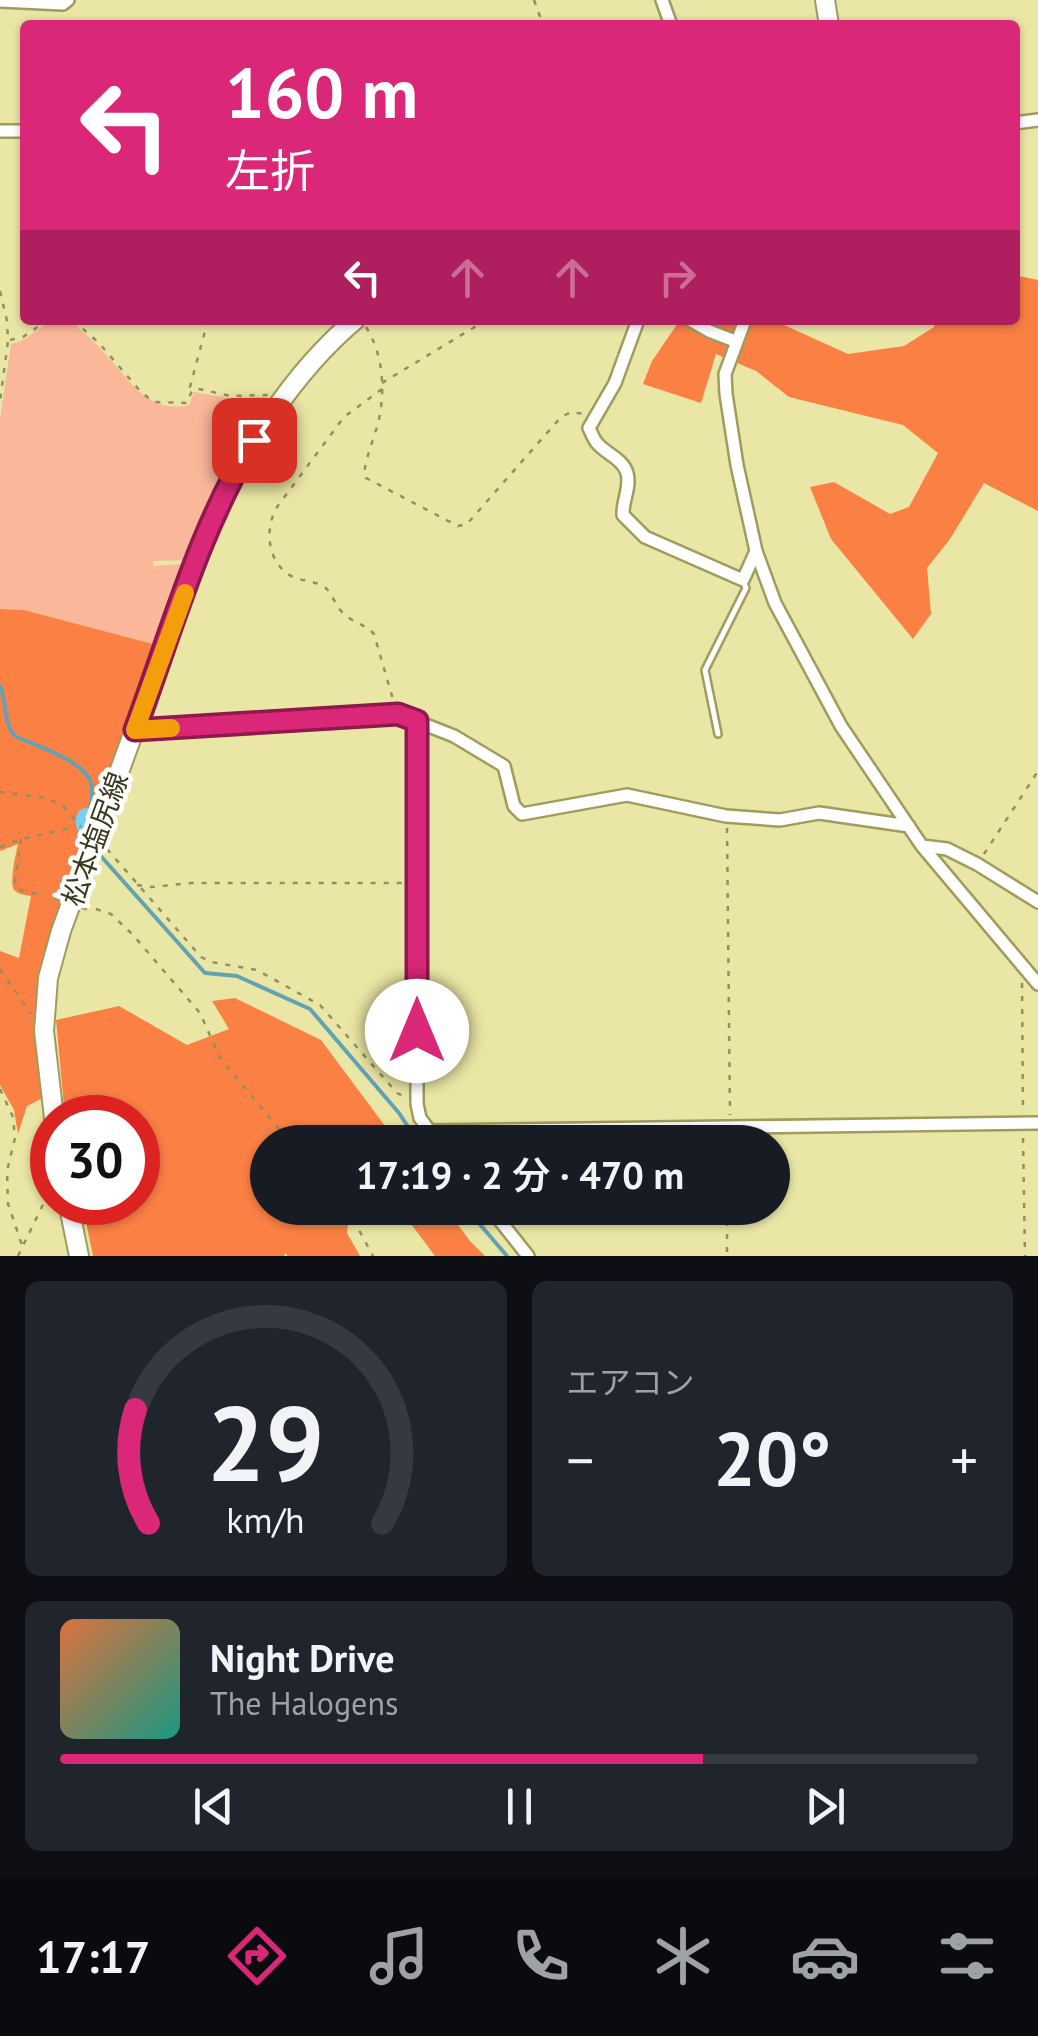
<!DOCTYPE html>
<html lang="ja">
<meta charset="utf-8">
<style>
:root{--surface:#171b24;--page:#20242c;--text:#f1f3f6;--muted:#9ea1a6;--line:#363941;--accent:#db2777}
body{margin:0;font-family:"PT Sans","Noto Sans JP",sans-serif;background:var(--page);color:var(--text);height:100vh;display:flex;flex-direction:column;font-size:38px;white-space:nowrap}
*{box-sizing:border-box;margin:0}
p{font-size:32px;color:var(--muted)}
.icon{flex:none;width:55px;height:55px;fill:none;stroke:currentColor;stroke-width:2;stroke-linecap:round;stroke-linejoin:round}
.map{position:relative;height:1256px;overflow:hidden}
.panel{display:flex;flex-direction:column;gap:25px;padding:25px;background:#0d0f14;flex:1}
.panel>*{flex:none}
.banner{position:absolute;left:20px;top:20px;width:1000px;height:305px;border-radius:10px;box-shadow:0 2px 8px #0004;background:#db2777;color:#fff;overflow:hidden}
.speed{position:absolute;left:30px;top:1095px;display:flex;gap:20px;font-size:50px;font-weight:700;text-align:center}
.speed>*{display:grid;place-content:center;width:130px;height:130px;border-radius:50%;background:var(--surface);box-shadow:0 2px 8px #0004;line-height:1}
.speed .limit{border:15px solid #d22;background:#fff;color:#111}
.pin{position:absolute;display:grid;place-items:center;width:85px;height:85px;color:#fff;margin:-42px;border-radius:20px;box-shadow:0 5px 15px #0006}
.me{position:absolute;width:110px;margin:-55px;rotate:0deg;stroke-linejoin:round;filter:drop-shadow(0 0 8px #0008)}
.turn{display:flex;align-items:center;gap:35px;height:210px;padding:0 40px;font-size:45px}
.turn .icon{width:130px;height:130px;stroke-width:2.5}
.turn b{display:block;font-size:70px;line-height:85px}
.lanes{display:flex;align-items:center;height:95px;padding:0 40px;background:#0003;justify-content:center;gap:50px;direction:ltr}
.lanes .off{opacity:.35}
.big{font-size:75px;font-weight:600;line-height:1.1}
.panel .card{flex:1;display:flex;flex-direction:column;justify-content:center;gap:15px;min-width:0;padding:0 35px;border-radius:15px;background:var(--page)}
.panel .dial{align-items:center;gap:0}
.dial svg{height:260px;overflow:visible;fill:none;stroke:var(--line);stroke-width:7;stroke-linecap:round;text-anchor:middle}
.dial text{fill:var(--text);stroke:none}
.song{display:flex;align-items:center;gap:30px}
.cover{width:120px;height:120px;border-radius:15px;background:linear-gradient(135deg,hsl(20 70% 55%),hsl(170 70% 35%))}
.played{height:10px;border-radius:5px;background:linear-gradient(90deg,var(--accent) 70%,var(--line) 70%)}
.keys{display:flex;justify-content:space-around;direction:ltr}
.heat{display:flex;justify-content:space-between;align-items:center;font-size:55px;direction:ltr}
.panel .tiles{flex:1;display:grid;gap:25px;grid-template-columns:1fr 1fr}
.card:last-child{grid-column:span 2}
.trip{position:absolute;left:250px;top:1125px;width:540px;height:100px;border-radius:50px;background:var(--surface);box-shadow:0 2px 8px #0004;font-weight:600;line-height:100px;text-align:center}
.tabs{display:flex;height:160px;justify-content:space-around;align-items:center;background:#090b0e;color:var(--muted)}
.tabs .icon{width:70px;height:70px}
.tabs .active{color:var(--accent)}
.tabs b{font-size:45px;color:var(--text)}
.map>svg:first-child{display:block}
</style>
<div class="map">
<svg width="1038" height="1256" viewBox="0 0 1038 1256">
<rect width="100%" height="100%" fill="#eae6a5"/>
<path fill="#fab79a" d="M52,320H70C80,329 91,338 100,348C127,375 145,415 189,405L194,392L229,398L266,397L270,402L188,560L153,561V566L181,564L185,569L157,645L24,610L0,609V420L11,344L23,340Z"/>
<path fill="#fa8044" d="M1015,275L1038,280V511L984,483L950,539L927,568L931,614L913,639L831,539L810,487L834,482L890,514L909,507L938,453L903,425L789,397L756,371L716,354L701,403L643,384L652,361L680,320H773L848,354L904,346L934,327L936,320H1015Z
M0,609L24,610L157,645L48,952L45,1097L27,1106L18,1134L14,1110L0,1085V951L19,958L31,896C26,895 17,894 14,890C9,883 16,853 18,844L0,851Z
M235,998L321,1040L397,1142H268V1208H350L347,1233L360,1256H288L285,1253L284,1256H93L82,1203L138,1202V1118L65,1117L56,1020L119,1006L187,1045L229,1029L212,1001Z
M399,1208H445L471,1242L485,1256H435Z"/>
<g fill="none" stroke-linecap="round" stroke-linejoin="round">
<path stroke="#63a2b3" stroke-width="4" d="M0,686C7,702 3,723 15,736C36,746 80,759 90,780C95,792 90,807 87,819
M99,854L205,973L237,976L310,1009L399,1113L418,1142
M466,1208L507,1256"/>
<path stroke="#75d0f3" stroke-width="22" d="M87,819V824"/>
<g stroke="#a09c5d" stroke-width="10">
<path id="lane" d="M718,734L705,670L746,588L744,583"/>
</g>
<g stroke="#a09c5d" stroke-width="16">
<path id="street" d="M662,0L671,25
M0,1L63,4L68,0
M1015,123L1038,120
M0,131H25
M638,320L615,383L589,428C591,432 594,440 597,443C606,454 623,459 627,473C631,488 622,501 623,515L645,537L743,580L756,551
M690,320L709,331L735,341
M745,320L725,374L726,394L737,465L756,551L775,603L841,726L922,846L1038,984
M417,721V1104L420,1118L438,1142
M135,730L398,714L454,736L504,766L514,806L522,814L627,795L726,816L780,820L819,813L909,826
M922,846L947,849L977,864L1038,902
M429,1131L1038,1123
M490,1208L528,1256"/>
</g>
<g stroke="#a09c5d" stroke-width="22">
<path id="primary" d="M825,0L829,25
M54,1118L44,1031L48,978L61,931L210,523C247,448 290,375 355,320
M68,1202L79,1256"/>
</g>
<path stroke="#928f61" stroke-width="2.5" stroke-dasharray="5 8" stroke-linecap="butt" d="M534,0L543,25
M0,291L7,321L8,341L0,401
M73,320L99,343L141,392L154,402L187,403L193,388
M208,320L190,387L231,396L268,395
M366,327C384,355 386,395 377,427C372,443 366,458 364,474L366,478L458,526L467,524L561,417L571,412L584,414
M10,340L23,337L48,320
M382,383L478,325L490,320
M382,389L344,417L277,507C264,529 267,564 293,577C302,581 314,581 323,586C332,591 334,604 342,612C351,622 365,624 374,634L394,703
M0,792L46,798L63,806L81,827
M727,828L730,1115
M21,839L15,883C19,894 33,893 44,894
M0,847L21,839L76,827
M107,849L201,957L211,962L257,970L320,1005L397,1093L403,1096
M984,854L1038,771
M137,885L152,887L191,883H404
M96,909L111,914L133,935L200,1013L220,1058L290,1142
M0,969L31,1014
M1022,983L1023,1110
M0,1089L13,1117L15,1138L7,1171L8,1204L22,1245
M1023,1138L1025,1256
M347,1208L373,1256
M727,1208V1256
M18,1256L52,1186"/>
<use href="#lane" stroke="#fff" stroke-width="5"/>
<use href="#street" stroke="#fff" stroke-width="11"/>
<use href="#primary" stroke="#fff" stroke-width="18"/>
<g stroke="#a09c5d" stroke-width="10" stroke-linecap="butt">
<path id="lane-bridge" d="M55,895L88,906"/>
</g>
<use href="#lane-bridge" stroke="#fff" stroke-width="5"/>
</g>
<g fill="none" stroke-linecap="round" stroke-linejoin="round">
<g stroke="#8e194d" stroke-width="25">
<path id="route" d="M254,440C199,529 171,633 135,730L398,714L417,721V1031"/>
</g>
<use href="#route" stroke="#db2777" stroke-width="18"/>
<path stroke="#f59e0b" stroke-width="18" d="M171,728L135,730L185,593"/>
</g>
<g text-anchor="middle" stroke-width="9" stroke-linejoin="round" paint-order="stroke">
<g font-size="28" fill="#3a381e" stroke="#fff">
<text transform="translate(95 839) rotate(-70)" y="10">松本塩尻線</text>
</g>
</g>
</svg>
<div class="speed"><div class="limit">30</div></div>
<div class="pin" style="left:254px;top:440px;background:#d93025"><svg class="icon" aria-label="arrive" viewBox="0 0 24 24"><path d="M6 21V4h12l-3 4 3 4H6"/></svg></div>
<svg class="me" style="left:417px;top:1031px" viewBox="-20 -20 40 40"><circle r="19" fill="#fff"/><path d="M0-13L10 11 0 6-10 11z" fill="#db2777"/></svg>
<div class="trip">17:19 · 2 分 · 470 m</div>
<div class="banner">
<div class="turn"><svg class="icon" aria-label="left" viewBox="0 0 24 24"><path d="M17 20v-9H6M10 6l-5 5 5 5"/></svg><div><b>160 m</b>左折</div></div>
<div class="lanes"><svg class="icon" aria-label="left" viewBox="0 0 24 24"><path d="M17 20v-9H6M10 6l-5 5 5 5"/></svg><svg class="icon off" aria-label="ahead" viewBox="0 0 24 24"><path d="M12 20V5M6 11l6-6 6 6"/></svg><svg class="icon off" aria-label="ahead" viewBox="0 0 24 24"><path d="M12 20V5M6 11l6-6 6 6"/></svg><svg class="icon off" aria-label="right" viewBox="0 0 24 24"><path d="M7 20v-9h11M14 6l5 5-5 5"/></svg></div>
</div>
</div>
<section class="panel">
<div class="tiles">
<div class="card dial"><svg viewBox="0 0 100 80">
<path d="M14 69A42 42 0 1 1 86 69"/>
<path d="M14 69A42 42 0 0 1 10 34" stroke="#db2777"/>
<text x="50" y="56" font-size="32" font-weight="700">29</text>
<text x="50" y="72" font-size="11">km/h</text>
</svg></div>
<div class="card"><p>エアコン</p>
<div class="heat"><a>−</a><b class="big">20°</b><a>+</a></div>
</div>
<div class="card">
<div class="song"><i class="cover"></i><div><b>Night Drive</b><p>The Halogens</p></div></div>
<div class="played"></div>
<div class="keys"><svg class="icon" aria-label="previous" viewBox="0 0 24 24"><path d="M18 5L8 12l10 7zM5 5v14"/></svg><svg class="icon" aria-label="pause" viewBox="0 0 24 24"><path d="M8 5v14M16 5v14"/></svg><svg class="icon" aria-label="next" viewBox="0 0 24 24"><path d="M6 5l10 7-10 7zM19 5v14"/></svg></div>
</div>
</div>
</section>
<nav class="tabs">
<b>17:17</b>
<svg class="icon active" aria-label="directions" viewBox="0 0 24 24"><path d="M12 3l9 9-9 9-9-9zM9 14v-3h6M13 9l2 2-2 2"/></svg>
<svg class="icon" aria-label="music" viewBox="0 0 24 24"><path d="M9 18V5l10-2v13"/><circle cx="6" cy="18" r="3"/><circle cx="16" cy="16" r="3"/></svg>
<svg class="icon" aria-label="phone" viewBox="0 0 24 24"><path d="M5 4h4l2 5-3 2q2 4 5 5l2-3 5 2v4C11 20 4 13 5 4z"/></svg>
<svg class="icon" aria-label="climate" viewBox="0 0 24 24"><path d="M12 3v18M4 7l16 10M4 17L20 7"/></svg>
<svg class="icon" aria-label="car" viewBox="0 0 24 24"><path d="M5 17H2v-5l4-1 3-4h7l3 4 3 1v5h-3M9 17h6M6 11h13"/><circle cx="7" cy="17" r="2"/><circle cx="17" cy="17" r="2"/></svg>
<svg class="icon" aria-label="filters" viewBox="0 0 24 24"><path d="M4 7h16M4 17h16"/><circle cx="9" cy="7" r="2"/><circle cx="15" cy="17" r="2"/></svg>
</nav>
